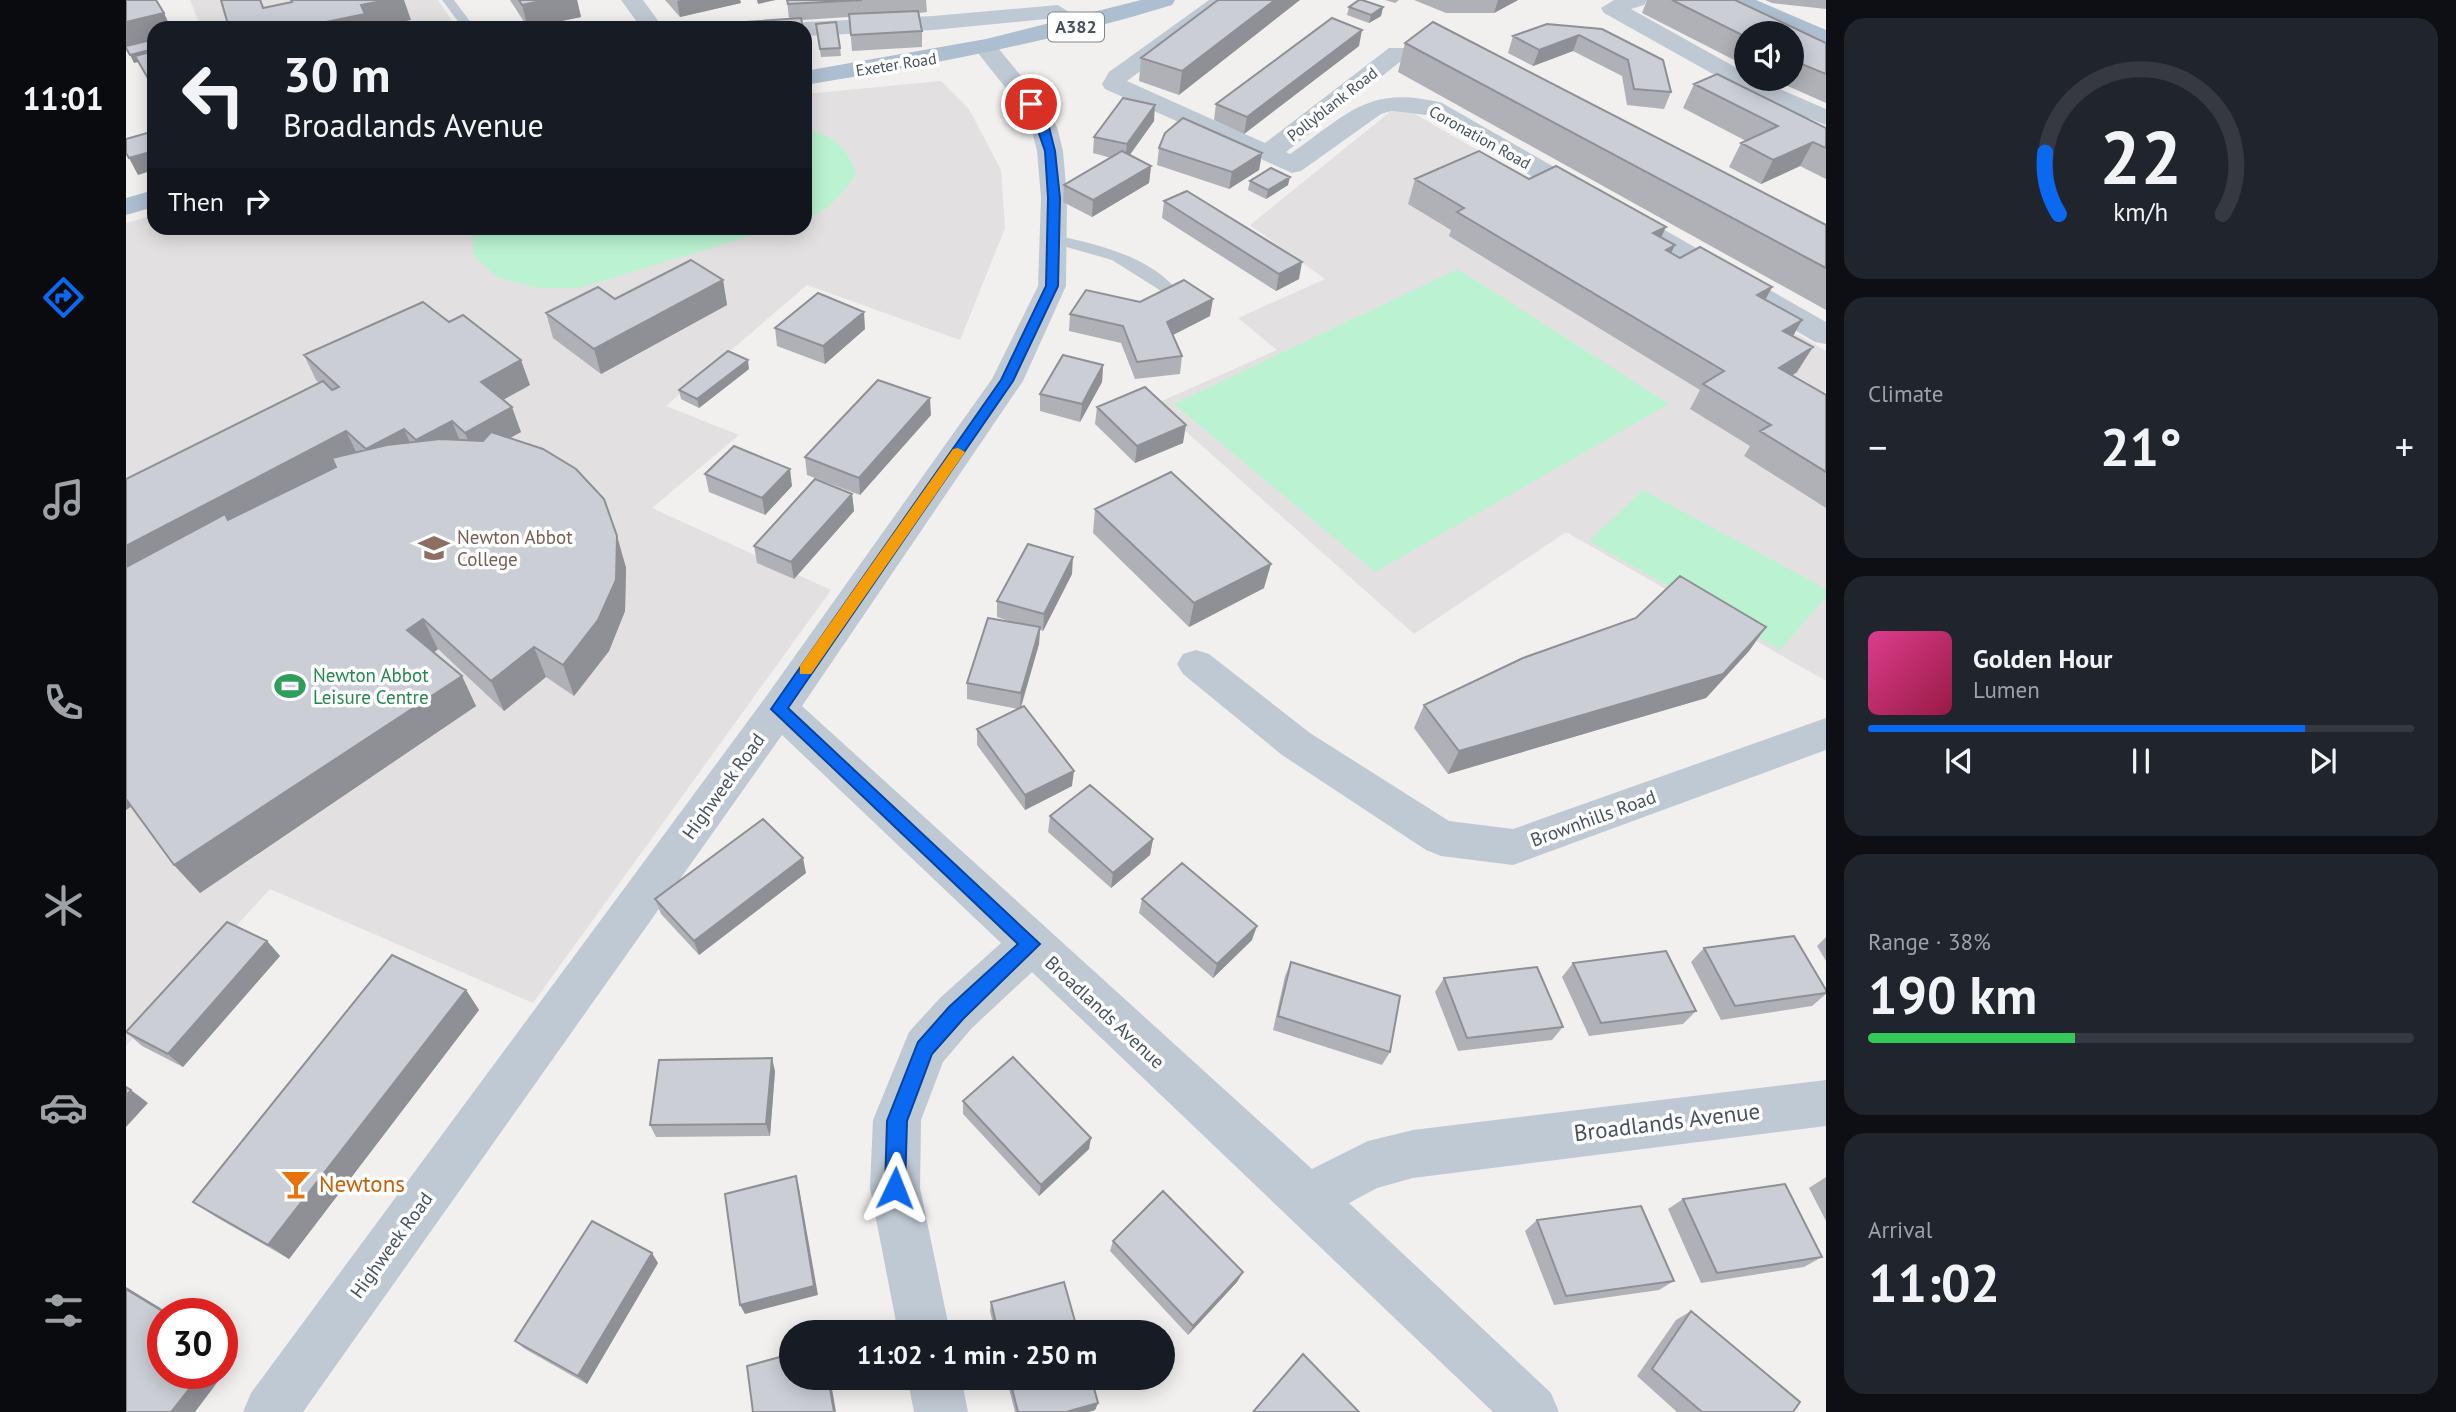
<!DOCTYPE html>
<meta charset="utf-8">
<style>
:root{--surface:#171b24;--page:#20242c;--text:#f1f3f6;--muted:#9ea1a6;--line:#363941;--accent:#0b69f1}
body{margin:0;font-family:"PT Sans",sans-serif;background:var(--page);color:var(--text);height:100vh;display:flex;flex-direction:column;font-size:26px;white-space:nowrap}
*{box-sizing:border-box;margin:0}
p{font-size:23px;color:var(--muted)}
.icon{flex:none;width:38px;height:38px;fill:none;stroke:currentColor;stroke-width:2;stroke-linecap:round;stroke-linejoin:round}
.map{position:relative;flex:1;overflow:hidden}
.drawer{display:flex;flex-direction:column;gap:18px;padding:18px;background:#0d0f14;width:630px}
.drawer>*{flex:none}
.top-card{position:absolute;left:21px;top:21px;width:665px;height:214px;border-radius:21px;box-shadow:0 4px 18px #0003;background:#171b24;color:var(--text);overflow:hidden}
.controls{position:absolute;left:1608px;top:21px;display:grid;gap:14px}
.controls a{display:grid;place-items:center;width:70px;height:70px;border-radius:50%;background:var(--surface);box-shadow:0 4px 18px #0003;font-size:35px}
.speed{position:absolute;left:21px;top:1298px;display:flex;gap:14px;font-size:35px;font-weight:700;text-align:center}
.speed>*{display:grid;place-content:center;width:91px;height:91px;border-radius:50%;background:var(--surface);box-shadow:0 4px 18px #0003;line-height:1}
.speed .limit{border:10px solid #d22;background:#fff;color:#111}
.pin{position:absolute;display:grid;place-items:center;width:60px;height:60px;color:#fff;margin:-30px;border:4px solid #fff;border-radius:50%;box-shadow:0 2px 7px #0007}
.me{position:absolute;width:77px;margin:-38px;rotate:2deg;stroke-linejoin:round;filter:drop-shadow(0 0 5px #0008)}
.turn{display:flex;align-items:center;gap:24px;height:147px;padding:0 21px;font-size:32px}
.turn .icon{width:91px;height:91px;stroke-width:2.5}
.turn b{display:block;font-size:49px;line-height:60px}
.then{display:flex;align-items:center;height:66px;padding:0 21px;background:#0003;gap:14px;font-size:26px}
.big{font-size:52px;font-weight:600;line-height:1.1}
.drawer .card{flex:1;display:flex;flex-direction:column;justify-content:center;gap:10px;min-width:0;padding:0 24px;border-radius:21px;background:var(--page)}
.drawer .dial{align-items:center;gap:0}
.dial svg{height:182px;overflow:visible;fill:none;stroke:var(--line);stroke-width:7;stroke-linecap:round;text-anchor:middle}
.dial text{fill:var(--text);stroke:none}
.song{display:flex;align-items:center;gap:21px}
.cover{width:84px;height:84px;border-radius:10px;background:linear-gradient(135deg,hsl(330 70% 55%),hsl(340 70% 35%))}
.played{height:7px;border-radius:4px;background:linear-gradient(90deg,var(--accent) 80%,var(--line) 80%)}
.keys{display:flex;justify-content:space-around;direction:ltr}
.heat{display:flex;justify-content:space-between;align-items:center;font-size:38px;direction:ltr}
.charge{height:10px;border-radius:5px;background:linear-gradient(90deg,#34c759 38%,var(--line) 0)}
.trip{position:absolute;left:653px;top:1320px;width:396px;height:70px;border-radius:35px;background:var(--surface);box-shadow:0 4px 18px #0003;font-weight:600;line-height:70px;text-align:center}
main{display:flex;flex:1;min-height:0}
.tab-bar{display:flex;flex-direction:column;width:126px;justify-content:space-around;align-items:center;background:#090b0e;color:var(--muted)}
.tab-bar .icon{width:49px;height:49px}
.tab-bar .selected{color:var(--accent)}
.tab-bar b{font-size:32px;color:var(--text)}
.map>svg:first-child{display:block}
</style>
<main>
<nav class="tab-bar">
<b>11:01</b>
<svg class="icon selected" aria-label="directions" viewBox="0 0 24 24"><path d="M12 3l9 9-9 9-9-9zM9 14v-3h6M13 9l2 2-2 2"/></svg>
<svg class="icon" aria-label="music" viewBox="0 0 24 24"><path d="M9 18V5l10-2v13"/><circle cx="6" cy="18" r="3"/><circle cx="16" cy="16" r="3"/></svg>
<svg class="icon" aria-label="phone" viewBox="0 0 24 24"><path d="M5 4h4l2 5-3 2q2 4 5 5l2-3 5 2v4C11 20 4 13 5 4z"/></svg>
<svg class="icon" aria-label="climate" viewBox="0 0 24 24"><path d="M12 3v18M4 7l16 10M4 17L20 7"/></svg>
<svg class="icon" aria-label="car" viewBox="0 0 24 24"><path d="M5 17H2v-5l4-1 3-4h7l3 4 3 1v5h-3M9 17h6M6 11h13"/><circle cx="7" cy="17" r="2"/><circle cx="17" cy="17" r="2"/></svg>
<svg class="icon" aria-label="filters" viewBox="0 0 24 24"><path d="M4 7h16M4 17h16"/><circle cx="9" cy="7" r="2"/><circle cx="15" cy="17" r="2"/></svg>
</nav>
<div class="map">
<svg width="1700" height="1412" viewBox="0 0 1700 1412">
<rect width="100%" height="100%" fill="#f2efef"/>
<path fill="#e3e0e1" d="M64,0H312L331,28H75Z
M815,81L843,109L875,170L879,228L834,340L681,285L540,406L613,435L526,508L705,590L407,1003L144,889L0,1046V223L28,215V228H679V94Z
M1265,111L1289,114L1700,351V681L1440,532L1288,634L1029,404L1151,350L1112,318L1199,279L1124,225Z"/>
<path fill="#bbf3d2" d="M679,130C708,134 720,147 730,173C717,194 703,211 679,219Z
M345,228H650L453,288H412L372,278L348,256Z
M1332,269L1543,404L1249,572L1048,404Z
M1517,490L1700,589V597L1654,650L1463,541Z"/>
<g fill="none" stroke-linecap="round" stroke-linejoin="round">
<path fill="#bfc9d3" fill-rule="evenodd" d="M316,0H328L349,28H337Z
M928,235C971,244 1023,256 1052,291L1050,294H1040L986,260L923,242L921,239Z"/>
<path fill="#bfc9d3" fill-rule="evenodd" d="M495,0H517L533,22L531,28H509L511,22Z
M1083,0H1108L1001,81L1139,143L1263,48H1279L1283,53L1279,58L1160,152L1164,154C1221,115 1242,84 1316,103L1700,322V344L1689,342L1301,115L1265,111L1255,114L1175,171L1166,173L979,89L976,84L983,72Z
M1488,0H1521L1518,5L1505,9L1620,73V79H1631L1700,109V125L1628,97L1478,13L1475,8Z
M932,5L943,12L940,17L807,30L679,36V28H668L679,22L807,16Z
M860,41L868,43L914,99L931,127L937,151L941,198L940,286L897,381L676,706L1186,1169L1242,1141L1287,1130L1700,1080V1126L1287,1178L1251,1188L1223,1203L1425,1393L1433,1412H1367L906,972L846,1028L817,1062L795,1120L794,1188L824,1332H772L744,1188L747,1120L783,1032L814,998L875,943L656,735L177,1412H117L125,1393L639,698L866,379L912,286L915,198L911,151L905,127L894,106L848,48L852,43Z
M1070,650L1083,654L1184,733L1323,821L1387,829L1700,718V750L1387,865L1315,856L1300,850L1156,755L1057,674L1051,664L1057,654Z
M781,1377H835L842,1412H788Z"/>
<path fill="#adbed0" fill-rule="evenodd" d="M1015,0H1049L1046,5C926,42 803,65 679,85V71L860,39Z
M1600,0H1630L1700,30V45L1603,5Z
M28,190V207L0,215V198Z"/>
</g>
<path fill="#afb1b7" d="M384,0H451L455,17L402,28Z
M539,0H614L615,3L554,17Z
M661,0H800L801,12L793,13L796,31V47L726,51L723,17L676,20L663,19Z
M1092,0L1053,95L1013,81L1015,58Z
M1259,0H1273L1269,3Z
M1288,0H1392L1368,13H1320Z
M1521,0H1609L1700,43V103L1646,79H1666V33H1620V66L1516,13Z
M1639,0H1700V9L1646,3Z
M1223,7H1257L1255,16L1243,23L1221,15Z
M690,24L714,48L715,56L695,57Z
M1476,29L1545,92L1538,109L1501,105L1496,76L1447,51L1407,66L1382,53L1387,36Z
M679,40L682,63H679Z
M1279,43L1700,225V310L1272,72Z
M1233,46L1118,134L1088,120L1090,104Z
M1568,84L1700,128V179L1674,166L1635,184L1603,167L1615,143L1620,141L1557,108Z
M1028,121L1004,155L1025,166L1023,183L966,217L937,202L938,185L985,158L967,153L968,137Z
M1033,148L1136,153L1133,170L1103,189L1031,165Z
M1289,179H1403L1535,238L1545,253L1554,258L1646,287L1639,300L1667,336L1671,372L1666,376L1700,395V508L1618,456L1624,446L1564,409L1574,390L1323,236L1325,230L1282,204Z
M1124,181L1162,185L1140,199L1122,190Z
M1038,201L1173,279L1150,291L1036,218Z
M597,280L601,305L475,374L427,338L420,313Z
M944,314L1084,316L1047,335L1056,356L1054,374L1009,379L995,343L943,331Z
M649,328L739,329L699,364L651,346Z
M178,355L404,385L377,400L395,432L383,438L491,536L500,568L499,611L483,651L448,696L420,677L378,711L312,649L308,653L350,706L74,893L48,865L5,806L0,810L193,383L190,380Z
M977,365L976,382L954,422L914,411V394Z
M623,369L573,408L555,399L553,390Z
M971,407L1057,443L1009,463L969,424Z
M805,415L734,495L681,475L679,457Z
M579,474L666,486L639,515L583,492Z
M726,494L728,511L668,579L631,563L628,546Z
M969,509L1138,588L1063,627L967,533Z
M946,574L917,631L914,630L913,644L895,708L946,786L899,810L851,745V729L892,709L841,699V683L889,623L871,617V601Z
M1640,627L1623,651L1580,698L1322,774L1288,728L1298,705Z
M924,816L1027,839L1024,855L985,888L922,832Z
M680,873L573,955L535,914L529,899Z
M1016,899L1126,940L1087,978L1013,913Z
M1700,937V961L1691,946Z
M141,941L154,956L57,1067L16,1046L0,1032Z
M1578,948L1700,990V994L1686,1006L1595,1020L1565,962Z
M1165,962L1264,1052L1256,1065L1147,1030L1159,976Z
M1447,963L1570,1011L1557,1024L1463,1036L1436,977Z
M1318,978L1437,1027L1426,1040L1332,1051L1309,992Z
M340,990L353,1010L163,1259L90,1217L67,1202Z
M649,1071L644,1136L530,1137L524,1125Z
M837,1101L963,1149L913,1196L837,1114Z
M1700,1177V1221L1683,1188Z
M1557,1199L1696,1257L1678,1267L1575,1283L1542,1209Z
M1411,1220L1548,1281L1533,1290L1428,1305L1399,1231Z
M987,1241L1117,1272L1111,1282L1062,1335L984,1251Z
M532,1263L461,1384L399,1349L389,1341Z
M865,1302L952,1332H869L864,1311Z
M1565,1311L1667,1412H1551L1511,1376L1550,1320Z
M880,1377H965L972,1403L969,1410L963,1412H889Z"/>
<path fill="#8e9095" d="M135,0L139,10L148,28H129Z
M261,0H278L285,20L245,28H171L235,5Z
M419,0H451L455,17L402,28L396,5Z
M555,0H614L615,3L554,17L551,1Z
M631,0H650L632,4Z
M1149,0H1174L1053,95L1056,71Z
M1372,0H1392L1368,13Z
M1257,7L1255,16L1243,23L1245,15Z
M38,13L45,28H28V42L0,49V22Z
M1236,30L1233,46L1118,134L1121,117Z
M1453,35L1447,51L1407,66L1413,50Z
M28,49V58L8,63L4,55Z
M1029,105L1028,121L999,161L1001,144Z
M1687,142L1674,166L1635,184L1647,160Z
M28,151V170L12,175L3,158Z
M1136,153L1133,170L1103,189L1106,172Z
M1025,166L1023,183L966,217L967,200Z
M1164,177L1162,185L1140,199L1142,190Z
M1540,227L1529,251L1527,233Z
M1549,245L1537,270L1540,250Z
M1176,262L1173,279L1150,291L1153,274Z
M597,280L601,305L475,374L468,349Z
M1646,287L1633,312L1631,295Z
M1087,299L1084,316L1039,339L1041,322Z
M738,312L739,329L699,364L697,346Z
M1676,320L1662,345L1657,331Z
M1687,347L1671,372L1638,393L1653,368Z
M395,360L404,385L364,407L355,382Z
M622,360L623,369L573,408L571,399Z
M977,365L976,382L954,422L956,404Z
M804,398L805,415L734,495L733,478Z
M386,407L395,432L349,458L339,433Z
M326,421L336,446L301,465L290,440Z
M1060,425L1057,443L1009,463L1011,446Z
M278,429L289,454L240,449Z
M220,431L232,456L0,580V546Z
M664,469L666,486L639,515L636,498Z
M726,494L728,511L668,579L665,562Z
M491,536L500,568L499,611L483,651L448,696L437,665Z
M947,557L946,574L917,631L918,614Z
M1145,564L1138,588L1063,627L1068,603Z
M297,619L312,649L297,660L281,630Z
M914,627L913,644L894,709L895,693Z
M1640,627L1623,651L1580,698L1322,774L1333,751Z
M408,647L420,677L378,711L365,681Z
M336,676L350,706L74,893L48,865Z
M948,771L946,786L899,810V795Z
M0,794L9,804L0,810Z
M1027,839L1024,855L985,888L987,873Z
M677,858L680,873L573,955L568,941Z
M1131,926L1126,940L1087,978L1091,964Z
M141,941L154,956L57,1067L42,1054Z
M340,990L353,1010L163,1259L142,1245Z
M646,1058L649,1071L644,1136L640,1124Z
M5,1090L22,1103L0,1127V1096Z
M965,1138L963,1149L913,1196L915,1185Z
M670,1176L673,1188L692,1295L619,1314L614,1305Z
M526,1253L532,1263L461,1384L452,1376Z
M1117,1272L1111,1282L1062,1335L1067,1326Z
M0,1287L44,1314H41L0,1289Z
M96,1347L111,1356L69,1412H45L75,1374H96Z
M702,1377H704L710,1412H708Z
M972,1403L969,1410L963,1412H940Z"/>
<path fill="#cbced5" stroke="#8e9095" stroke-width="2" d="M0,0H30L38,13L0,22Z
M95,0H134L137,8L166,2L165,0H261L235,5L239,14L171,28H148L146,24L129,28H103Z
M393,0H419L396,5Z
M661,0H736L662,4Z
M1092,0H1149L1056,71L1015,58Z
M1233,0H1236L1257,7L1245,15L1223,7Z
M1546,0H1609L1700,43V74L1666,60V33H1620V37Z
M792,11L796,31L725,35L723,14Z
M675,18L677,28H564L563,26Z
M1206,18L1236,30L1121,117L1090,104Z
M710,22L714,48L694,49L690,24Z
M1307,22L1700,225V268L1279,43Z
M1421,24L1476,29L1537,60L1545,92L1508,89L1502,60L1453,35L1413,50L1387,36Z
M25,40L28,45V49L4,55L0,48V46Z
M28,51V87H27L9,56Z
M1591,74L1700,128V148L1687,142L1647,160L1615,143L1652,126L1568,84Z
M997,98L1029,105L1001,144L968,137Z
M1057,118L1136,153L1106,172L1033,148L1039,133Z
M28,131V151L3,158L0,153V139Z
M996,151L1025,166L967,200L938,185Z
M1353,151L1403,179L1430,166L1540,227L1527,233L1549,245L1540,250L1554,258L1574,247L1646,287L1631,295L1676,320L1657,331L1687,347L1653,368L1700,395V472L1634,431L1645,425L1577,384L1598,371L1331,212L1338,208L1289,179Z
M1145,168L1164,177L1142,190L1124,181Z
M1061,191L1176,262L1153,274L1038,201Z
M565,260L597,280L468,349L420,313L472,287L489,299Z
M1058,280L1087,299L1041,322L1056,356L1011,362L997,326L944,314L960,290L1014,302Z
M692,293L738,312L697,346L649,328Z
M297,302L323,322L337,315L395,360L355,382L386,407L339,433L326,421L290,440L278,429L240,449L220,431L0,546V479L197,381L206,390L213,387L178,355Z
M602,351L622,360L571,399L553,390Z
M937,355L977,365L956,404L914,394Z
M752,380L804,398L733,478L679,457Z
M1019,387L1060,425L1011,446L971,407Z
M365,432L417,449L450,469L478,499L491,536L490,580L472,620L437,665L408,647L365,681L297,619L281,630L336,676L48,865L0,799V567L99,514L102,520L210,467L206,458L261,445L314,439L357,441Z
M608,446L664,469L636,498L579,474Z
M1045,472L1145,564L1068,603L969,509Z
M689,479L726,494L665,562L628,546Z
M902,544L947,557L918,614L871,601Z
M1554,576L1640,627L1597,674L1333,751L1298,705L1397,658L1510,618Z
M862,618L914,627L895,693L841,683Z
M898,706L948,771L899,795L851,729Z
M964,785L1027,839L987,873L924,816Z
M637,819L677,858L568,941L529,899Z
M1056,863L1131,926L1091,964L1016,899Z
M101,922L141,941L42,1054L0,1032Z
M1668,936L1700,990V993L1609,1006L1578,948Z
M1540,951L1570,1011L1475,1023L1447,963Z
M266,955L340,990L142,1245L67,1202Z
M1165,962L1274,996L1264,1052L1152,1016Z
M1411,967L1437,1027L1341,1038L1318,978Z
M887,1057L965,1138L915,1185L837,1101Z
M646,1058L640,1124L524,1125L533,1060Z
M0,1087L5,1090L0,1096Z
M670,1176L688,1286L614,1305L599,1194Z
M1659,1184L1696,1257L1591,1273L1557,1199Z
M1037,1191L1117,1272L1067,1326L987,1241Z
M1515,1206L1548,1281L1440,1296L1411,1220Z
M466,1221L526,1253L452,1376L389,1341Z
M938,1282L952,1332H872L865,1302Z
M0,1289L41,1314H37V1374H75L45,1412H0Z
M1565,1311L1674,1402L1667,1412H1576L1526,1369Z
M665,1354V1377H702L708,1412H627L621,1366Z
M1177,1354L1233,1412H1127Z
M883,1377H965L972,1403L940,1412H892Z"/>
<path fill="#0b69f1" stroke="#07449d" stroke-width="2" d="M902,102L911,104L923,127L929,151L934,198L932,286L887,381L662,708L914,944L837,1019L806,1054L781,1121L779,1188L776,1195L769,1198L762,1195L759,1188L761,1121L792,1042L823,1007L892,944L645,709L875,380L920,286L922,198L919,151Z"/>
<path fill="#f59e0b" d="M832,448L839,452L837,455L685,674H674V666L827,449Z"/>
<defs>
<g id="school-bare" transform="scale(2.415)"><path d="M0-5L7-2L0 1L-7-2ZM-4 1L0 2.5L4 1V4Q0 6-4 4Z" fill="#8d6e63" stroke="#fff" stroke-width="2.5" paint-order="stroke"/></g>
<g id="stadium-bare" transform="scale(2.415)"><path d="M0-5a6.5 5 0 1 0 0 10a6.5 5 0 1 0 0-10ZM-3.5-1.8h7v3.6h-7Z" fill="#2e9e5b" stroke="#fff" stroke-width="2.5" paint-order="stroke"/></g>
<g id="bar-bare" transform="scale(2.415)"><path d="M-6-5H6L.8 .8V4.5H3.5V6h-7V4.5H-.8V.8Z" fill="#e8710a" stroke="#fff" stroke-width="2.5" paint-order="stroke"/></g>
</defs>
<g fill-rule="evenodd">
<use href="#school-bare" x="308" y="548"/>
<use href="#stadium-bare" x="164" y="686"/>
<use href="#bar-bare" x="170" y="1184"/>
</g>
<g text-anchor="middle" stroke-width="7" stroke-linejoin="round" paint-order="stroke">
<g font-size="16" fill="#46525f" stroke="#fff">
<text transform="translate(770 64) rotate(-9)" y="6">Exeter Road</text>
<text transform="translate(1206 104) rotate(-38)" y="6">Pollyblank Road</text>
<text transform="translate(1354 137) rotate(29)" y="6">Coronation Road</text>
</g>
<rect fill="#fff" stroke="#7e868f" stroke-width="2" x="922" y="12.5" width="56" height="29" rx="5"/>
<g font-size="18" font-weight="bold" fill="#46525f">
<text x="950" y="33">A382</text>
</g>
<g font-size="19" fill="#785e54" stroke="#fff" text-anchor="start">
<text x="331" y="544">Newton Abbot<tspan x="331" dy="22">College</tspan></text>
</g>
<g font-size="19" fill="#27864d" stroke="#fff" text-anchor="start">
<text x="187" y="682">Newton Abbot<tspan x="187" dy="22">Leisure Centre</tspan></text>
</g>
<g font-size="19" fill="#46525f" stroke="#fff">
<text transform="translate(597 786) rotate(-54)" y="7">Highweek Road</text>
<text transform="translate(1467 818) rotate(-20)" y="7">Brownhills Road</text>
<text transform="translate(979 1012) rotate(43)" y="7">Broadlands Avenue</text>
<text transform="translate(265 1245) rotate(-54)" y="7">Highweek Road</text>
</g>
<g font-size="23" fill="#46525f" stroke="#fff">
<text transform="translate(1541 1122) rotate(-7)" y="8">Broadlands Avenue</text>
</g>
<g font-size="23" fill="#c56008" stroke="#fff" text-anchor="start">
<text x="193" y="1192">Newtons</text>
</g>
</g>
</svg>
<div class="controls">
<a><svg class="icon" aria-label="sound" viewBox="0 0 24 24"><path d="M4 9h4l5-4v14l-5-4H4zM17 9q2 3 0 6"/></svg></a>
</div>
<div class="speed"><div class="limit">30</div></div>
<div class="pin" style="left:905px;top:104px;background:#d93025"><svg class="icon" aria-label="arrive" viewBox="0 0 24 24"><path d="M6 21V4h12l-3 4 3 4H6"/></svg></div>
<svg class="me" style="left:769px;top:1188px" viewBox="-20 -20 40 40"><path d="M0-17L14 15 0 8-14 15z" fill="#0b69f1" stroke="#fff" stroke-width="4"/></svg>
<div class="trip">11:02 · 1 min · 250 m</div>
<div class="top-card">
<div class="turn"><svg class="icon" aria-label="left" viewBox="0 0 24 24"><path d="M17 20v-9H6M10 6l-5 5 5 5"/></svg><div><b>30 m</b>Broadlands Avenue</div></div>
<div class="then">Then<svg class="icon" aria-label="right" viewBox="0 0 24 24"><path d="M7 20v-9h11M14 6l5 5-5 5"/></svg></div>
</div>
</div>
<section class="drawer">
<div class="card dial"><svg viewBox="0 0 100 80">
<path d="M14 69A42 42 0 1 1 86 69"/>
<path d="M14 69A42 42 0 0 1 8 42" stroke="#0b69f1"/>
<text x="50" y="56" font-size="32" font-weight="700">22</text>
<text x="50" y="72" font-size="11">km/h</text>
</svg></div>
<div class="card"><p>Climate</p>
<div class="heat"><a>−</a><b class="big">21°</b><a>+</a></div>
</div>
<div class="card">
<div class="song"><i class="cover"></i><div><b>Golden Hour</b><p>Lumen</p></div></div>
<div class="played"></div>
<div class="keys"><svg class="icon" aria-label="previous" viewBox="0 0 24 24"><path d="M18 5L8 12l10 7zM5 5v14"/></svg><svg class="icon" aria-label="pause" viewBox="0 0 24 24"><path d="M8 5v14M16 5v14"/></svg><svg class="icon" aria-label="next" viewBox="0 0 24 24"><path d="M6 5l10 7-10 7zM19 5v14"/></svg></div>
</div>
<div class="card"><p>Range · 38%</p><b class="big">190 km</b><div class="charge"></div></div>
<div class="card"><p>Arrival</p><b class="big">11:02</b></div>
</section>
</main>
